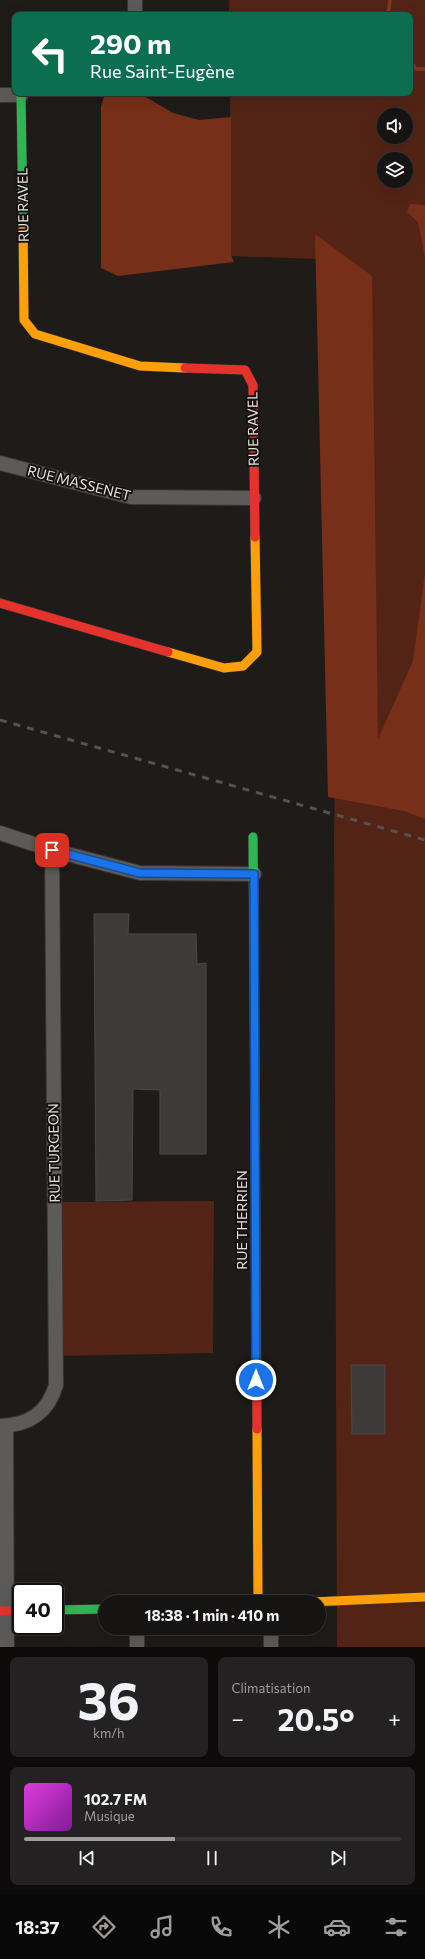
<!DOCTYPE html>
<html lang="fr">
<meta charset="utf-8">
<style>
:root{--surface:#161413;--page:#232121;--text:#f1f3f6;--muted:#9e9ea0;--line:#353333;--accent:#9f9c9a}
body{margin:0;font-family:Commissioner,sans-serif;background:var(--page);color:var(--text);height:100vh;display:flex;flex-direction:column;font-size:15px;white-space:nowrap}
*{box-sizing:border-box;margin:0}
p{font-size:13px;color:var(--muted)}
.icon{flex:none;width:22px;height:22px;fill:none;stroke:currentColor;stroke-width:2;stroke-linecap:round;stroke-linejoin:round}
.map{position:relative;height:1647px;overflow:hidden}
.drawer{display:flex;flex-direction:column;gap:10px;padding:10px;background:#0c0b0a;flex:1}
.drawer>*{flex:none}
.banner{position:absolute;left:12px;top:12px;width:401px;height:84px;border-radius:8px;box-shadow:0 4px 16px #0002,0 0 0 1px var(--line);background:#0b6e4f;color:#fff;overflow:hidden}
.fabs{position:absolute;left:377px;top:108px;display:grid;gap:8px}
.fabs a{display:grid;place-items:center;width:36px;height:36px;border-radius:50%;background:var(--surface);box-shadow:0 4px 16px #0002,0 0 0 1px var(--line);font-size:20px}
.speed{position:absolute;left:12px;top:1583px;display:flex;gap:8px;font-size:20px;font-weight:700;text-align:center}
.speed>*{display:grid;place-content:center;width:52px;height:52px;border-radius:50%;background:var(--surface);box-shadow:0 4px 16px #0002,0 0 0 1px var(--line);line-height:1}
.speed .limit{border:2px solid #111;border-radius:6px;background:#fff;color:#111}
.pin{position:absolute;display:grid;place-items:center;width:34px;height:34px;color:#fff;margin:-17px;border-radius:8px;box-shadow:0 2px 6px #0006}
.me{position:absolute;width:44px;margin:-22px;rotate:0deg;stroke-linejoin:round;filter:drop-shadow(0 0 3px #0008)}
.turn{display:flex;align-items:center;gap:14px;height:84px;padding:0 12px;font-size:18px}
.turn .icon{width:52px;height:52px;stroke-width:2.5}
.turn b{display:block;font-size:28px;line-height:34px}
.big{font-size:30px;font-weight:700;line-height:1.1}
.drawer .card{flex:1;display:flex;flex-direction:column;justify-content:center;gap:6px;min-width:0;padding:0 14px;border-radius:8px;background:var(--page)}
.drawer .dial{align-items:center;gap:0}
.dial b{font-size:52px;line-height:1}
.song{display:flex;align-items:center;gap:12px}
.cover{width:48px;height:48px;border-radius:6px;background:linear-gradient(135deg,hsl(300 70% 55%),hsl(290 70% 35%))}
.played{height:4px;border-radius:2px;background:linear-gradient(90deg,var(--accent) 40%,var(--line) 40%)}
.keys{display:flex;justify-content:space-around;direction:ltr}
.heat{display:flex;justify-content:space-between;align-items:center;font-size:22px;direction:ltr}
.drawer .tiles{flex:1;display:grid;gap:10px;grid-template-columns:1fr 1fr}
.card:last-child{grid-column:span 2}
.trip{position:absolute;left:98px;top:1595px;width:228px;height:40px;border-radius:20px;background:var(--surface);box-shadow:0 4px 16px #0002,0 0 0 1px var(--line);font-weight:700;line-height:40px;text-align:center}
.tabs{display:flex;height:64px;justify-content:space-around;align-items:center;background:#090808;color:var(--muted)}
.tabs .icon{width:28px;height:28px}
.tabs .on{color:var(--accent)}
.tabs b{font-size:18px;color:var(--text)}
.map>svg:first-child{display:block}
</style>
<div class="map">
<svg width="425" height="1647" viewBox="0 0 425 1647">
<rect width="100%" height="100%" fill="#1e1b19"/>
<path fill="#532416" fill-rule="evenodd" d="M229,0H425V1647H337L334,832L345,260L231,256L230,93H410V15H229ZM384,115H406V137H384ZM384,159H406V181H384Z
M214,1201L213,1353L56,1356L54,1202Z"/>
<path fill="#772f19" d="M105,93H139L173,113L199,120L231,117V255L234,262L118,276L101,268V107Z
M410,204L425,205V257L418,222L407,212Z
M315,234L372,276L378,739L413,661L425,573V819L404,811L328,797Z"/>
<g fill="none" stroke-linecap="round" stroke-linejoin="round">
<path stroke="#843720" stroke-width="3.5" d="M388,15L390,0
M410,60L416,69H425"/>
</g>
<path fill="#3e3a39" stroke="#4b4948" d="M94,914H129L128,934H196L197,964L206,963V1154H160V1090L133,1089L132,1200L96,1201Z
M351,1365H385V1434H352Z"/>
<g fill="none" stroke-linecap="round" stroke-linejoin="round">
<g stroke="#383534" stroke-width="16">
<path id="street" d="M135,0V15
M0,95H21
M0,463L131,497L254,498
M0,833L52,850L140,873L254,874
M0,1426C29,1425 48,1413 56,1385L52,850
M6,1426L7,1647
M137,1628V1647
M271,1628V1647"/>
</g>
<g stroke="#383534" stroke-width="10">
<path id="fast" d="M21,93L23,222
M253,837L255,1105
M55,1610L105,1609"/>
</g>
<g stroke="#383534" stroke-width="10">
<path id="slow" d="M23,222L24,320L35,334L140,366L185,368
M168,652L224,668L243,666L257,652L255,537
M257,1429L258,1602
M311,1602L425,1597"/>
</g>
<g stroke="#383534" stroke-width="10">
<path id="jam" d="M185,368L245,370L253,385L255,537
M0,603L168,652
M255,1105L257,1429
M0,1611H21"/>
</g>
<use href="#street" stroke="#5d5b5a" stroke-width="14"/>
<use href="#fast" stroke="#30b455" stroke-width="9"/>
<use href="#slow" stroke="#ff9f0a" stroke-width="9"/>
<use href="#jam" stroke="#e5322d" stroke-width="9"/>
<path stroke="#555352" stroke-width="3" stroke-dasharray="7 7" stroke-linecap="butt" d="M0,720L425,840"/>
</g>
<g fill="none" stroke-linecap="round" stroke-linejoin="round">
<g stroke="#114b97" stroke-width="10">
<path id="route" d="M52,850L140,873L254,874L256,1380"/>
</g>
<use href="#route" stroke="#1a73e8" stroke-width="7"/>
</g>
<g text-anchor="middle" stroke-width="4" stroke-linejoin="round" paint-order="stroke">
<g font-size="14" fill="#e4e1df" stroke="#161110">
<text transform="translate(23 205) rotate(-91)" y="5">RUE RAVEL</text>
<text transform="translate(253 429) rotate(-91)" y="5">RUE RAVEL</text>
<text transform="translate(79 483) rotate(14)" y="5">RUE MASSENET</text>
<text transform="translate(54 1153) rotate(-91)" y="5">RUE TURGEON</text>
<text transform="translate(242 1220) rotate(-90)" y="5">RUE THERRIEN</text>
</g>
</g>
</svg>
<div class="fabs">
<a><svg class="icon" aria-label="sound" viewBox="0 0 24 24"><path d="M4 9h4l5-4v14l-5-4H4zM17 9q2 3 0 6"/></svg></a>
<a><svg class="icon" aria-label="layers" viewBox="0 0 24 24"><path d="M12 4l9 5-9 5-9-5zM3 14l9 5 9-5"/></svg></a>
</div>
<div class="speed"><div class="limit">40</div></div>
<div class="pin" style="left:52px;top:850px;background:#d93025"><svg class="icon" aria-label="arrive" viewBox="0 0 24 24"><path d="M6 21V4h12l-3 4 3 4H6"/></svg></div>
<svg class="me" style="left:256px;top:1380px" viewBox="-20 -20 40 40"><circle r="17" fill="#1a73e8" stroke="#fff" stroke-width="3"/><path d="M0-11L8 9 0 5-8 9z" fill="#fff"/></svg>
<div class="trip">18:38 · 1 min · 410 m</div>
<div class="banner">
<div class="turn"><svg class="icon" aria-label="left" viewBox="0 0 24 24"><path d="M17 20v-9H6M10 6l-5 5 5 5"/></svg><div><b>290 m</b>Rue Saint-Eugène</div></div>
</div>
</div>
<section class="drawer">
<div class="tiles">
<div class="card dial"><b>36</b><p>km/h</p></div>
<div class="card"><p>Climatisation</p>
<div class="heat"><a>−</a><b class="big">20.5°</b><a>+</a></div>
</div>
<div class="card">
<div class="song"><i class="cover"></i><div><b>102.7 FM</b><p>Musique</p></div></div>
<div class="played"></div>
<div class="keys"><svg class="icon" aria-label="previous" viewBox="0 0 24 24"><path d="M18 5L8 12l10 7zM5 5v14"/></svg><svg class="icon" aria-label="pause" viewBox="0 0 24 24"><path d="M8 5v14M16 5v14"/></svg><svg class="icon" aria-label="next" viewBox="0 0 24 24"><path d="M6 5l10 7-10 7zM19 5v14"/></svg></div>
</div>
</div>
</section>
<nav class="tabs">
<b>18:37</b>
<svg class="icon on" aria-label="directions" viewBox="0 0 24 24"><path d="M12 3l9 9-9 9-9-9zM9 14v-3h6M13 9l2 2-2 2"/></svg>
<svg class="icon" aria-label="music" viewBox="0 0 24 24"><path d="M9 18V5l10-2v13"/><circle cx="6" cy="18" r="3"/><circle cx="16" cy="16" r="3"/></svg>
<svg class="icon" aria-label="phone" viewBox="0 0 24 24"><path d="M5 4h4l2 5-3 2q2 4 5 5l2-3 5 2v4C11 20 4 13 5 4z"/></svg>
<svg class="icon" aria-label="climate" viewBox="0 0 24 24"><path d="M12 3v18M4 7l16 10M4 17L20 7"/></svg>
<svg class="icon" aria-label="car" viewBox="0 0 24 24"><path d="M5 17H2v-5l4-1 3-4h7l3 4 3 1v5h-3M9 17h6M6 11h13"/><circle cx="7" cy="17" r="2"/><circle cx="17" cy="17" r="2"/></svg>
<svg class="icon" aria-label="filters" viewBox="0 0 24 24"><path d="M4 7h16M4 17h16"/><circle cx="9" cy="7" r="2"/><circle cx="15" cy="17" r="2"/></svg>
</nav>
